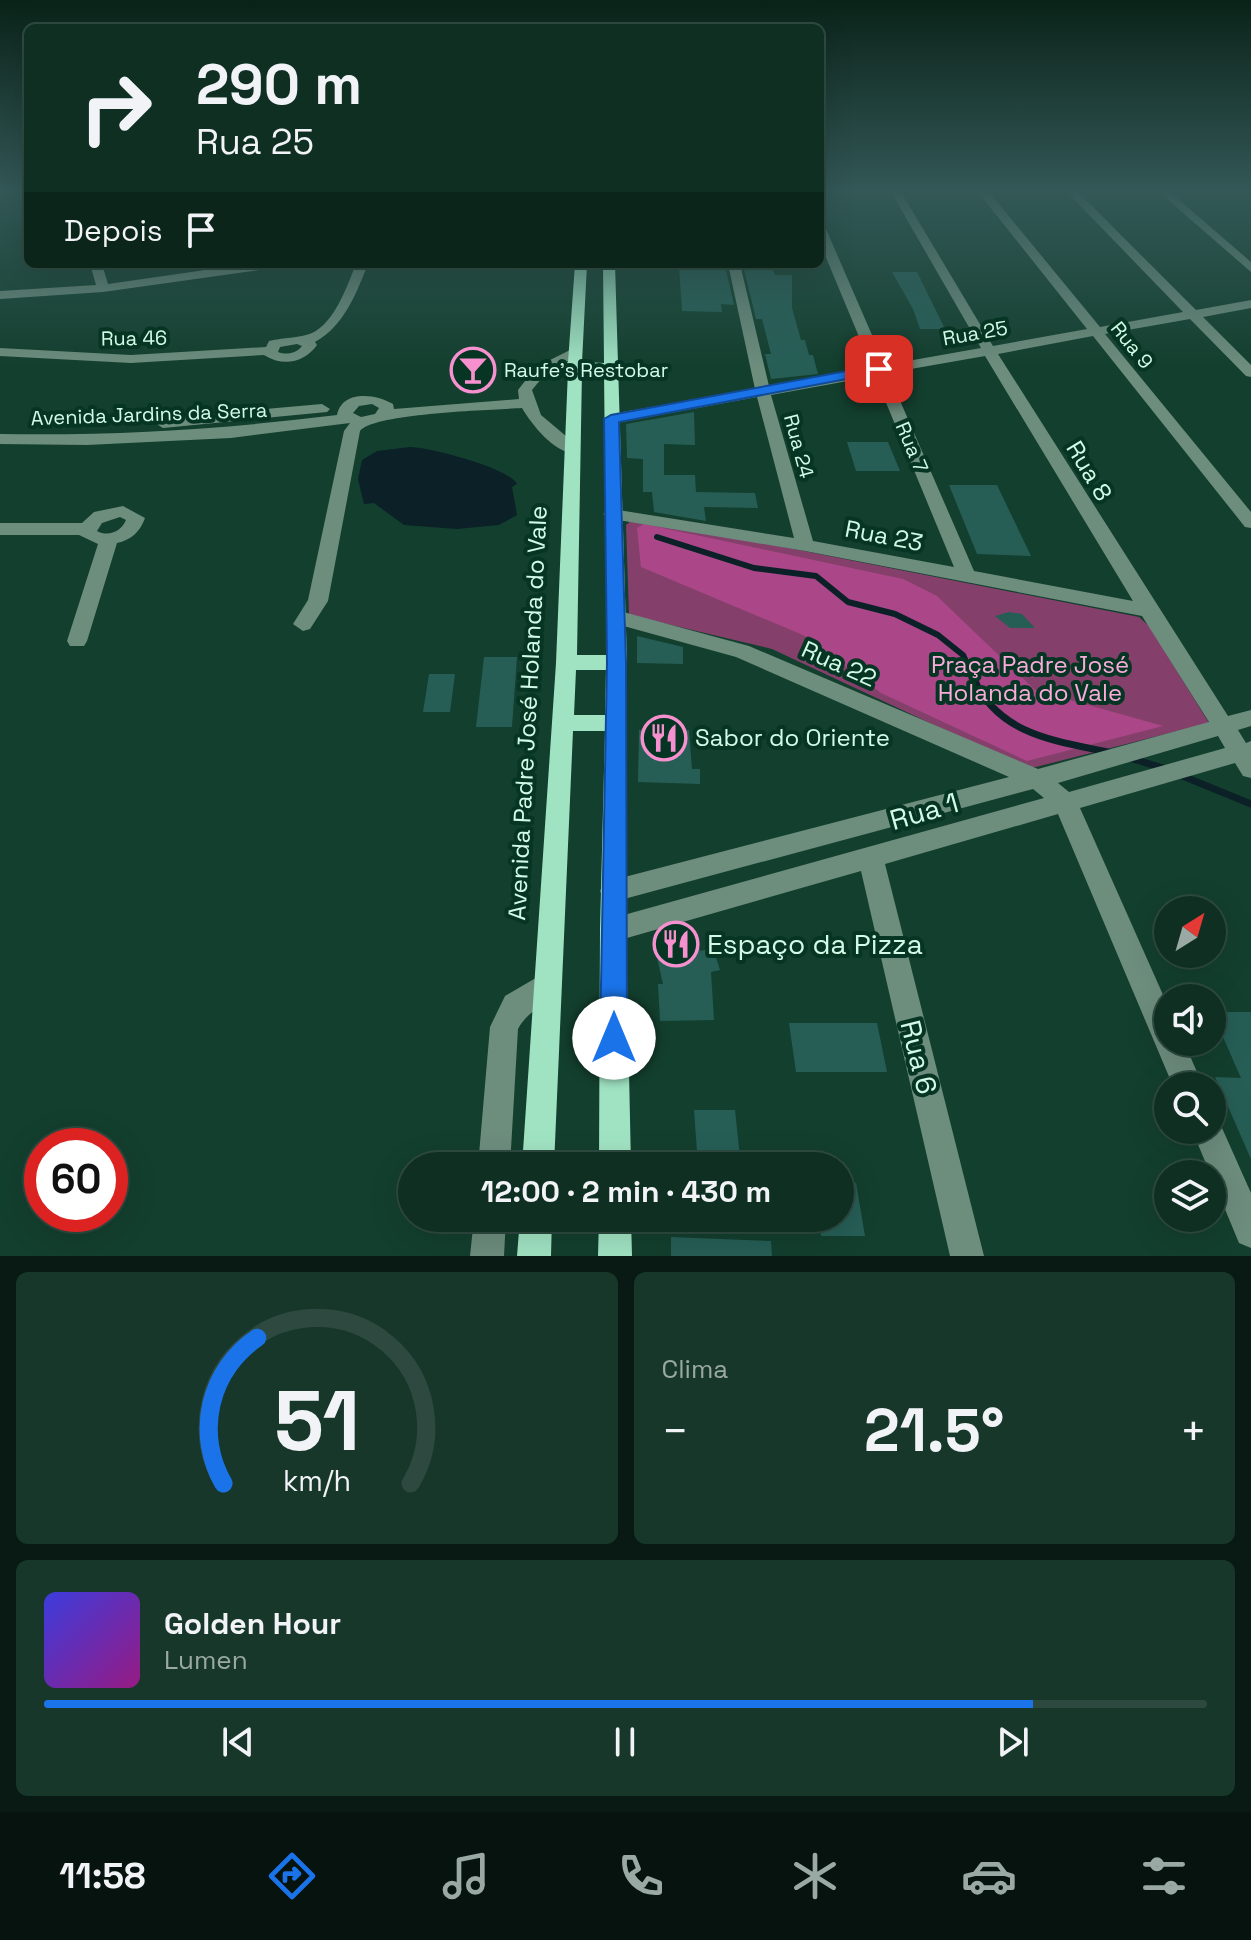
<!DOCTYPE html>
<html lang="pt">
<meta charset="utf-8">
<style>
:root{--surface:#0e2f22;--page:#17372a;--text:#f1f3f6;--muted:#9ba9a5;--line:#2e4a40;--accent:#1a73e8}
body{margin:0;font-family:"Space Grotesk",sans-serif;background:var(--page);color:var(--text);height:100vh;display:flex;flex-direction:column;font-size:30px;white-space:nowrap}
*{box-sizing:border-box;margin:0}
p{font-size:26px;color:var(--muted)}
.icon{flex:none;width:44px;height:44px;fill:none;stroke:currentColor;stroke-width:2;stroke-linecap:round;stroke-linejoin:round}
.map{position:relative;height:1256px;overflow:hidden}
.panel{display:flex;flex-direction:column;gap:16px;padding:16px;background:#081a13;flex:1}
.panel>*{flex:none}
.banner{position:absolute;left:24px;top:24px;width:800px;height:244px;border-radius:12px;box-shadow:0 8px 32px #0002,0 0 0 2px var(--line);background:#0e2f22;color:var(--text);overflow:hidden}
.needle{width:52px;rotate:37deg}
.controls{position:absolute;left:1154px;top:896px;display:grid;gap:16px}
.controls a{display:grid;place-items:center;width:72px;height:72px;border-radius:50%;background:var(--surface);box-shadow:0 8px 32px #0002,0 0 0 2px var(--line);font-size:40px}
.speed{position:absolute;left:24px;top:1128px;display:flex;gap:16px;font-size:40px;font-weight:700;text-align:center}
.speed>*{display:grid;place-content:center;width:104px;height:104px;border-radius:50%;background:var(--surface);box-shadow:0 8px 32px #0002,0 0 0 2px var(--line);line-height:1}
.speed .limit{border:12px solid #d22;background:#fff;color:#111}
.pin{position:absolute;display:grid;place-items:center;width:68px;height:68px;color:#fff;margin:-34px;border-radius:16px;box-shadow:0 4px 12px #0006}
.me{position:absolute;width:88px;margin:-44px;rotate:0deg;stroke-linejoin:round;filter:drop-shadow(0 0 6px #0008)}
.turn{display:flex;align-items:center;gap:28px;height:168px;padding:0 40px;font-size:36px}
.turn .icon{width:104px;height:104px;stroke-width:2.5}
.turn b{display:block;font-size:56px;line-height:68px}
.then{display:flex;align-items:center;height:76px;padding:0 40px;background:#0003;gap:16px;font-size:30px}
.big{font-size:60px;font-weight:700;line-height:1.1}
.panel .tile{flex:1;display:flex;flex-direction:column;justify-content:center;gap:12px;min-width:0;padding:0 28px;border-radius:12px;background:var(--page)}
.panel .dial{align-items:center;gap:0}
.dial svg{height:208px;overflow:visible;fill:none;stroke:var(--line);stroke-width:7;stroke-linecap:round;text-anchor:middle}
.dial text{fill:var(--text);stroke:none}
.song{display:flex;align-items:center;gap:24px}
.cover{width:96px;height:96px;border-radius:12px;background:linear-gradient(135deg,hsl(240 70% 55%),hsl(310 70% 35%))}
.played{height:8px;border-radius:4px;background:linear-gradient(90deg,var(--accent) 85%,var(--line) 85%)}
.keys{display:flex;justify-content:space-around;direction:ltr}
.heat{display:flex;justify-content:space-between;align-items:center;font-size:44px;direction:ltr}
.panel .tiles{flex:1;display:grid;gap:16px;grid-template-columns:1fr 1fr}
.tile:last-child{grid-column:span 2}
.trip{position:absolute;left:398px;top:1152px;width:456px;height:80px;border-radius:40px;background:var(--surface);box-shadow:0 8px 32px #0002,0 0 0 2px var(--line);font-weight:700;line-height:80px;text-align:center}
.tab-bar{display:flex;height:128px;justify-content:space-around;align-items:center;background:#06130e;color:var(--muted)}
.tab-bar .icon{width:56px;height:56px}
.tab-bar .current{color:var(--accent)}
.tab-bar b{font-size:36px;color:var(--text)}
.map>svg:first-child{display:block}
</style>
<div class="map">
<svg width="1251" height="1256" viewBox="0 0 1251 1256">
<rect width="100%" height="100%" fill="#133f2e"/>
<path fill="#84406b" d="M632,520H647L1139,617L1149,626L1209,723L1028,769L772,649L629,615L626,525Z"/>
<path fill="#ab4788" d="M644,524L903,579L937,596L1035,690L1163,726L1027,761L881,693L803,635L641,567L637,528Z"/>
<path fill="#0b2027" d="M410,447C429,447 509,468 517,484L512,487L517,515L499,525L457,529L404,525L374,503L364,504L358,479L362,460L377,451Z"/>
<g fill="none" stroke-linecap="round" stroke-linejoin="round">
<path stroke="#0b2027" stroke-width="6" d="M657,537L754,568L816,576L848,602L895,614L938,635L963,655L975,681"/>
<path stroke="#0b2027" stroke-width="7" d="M974,679C999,736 1058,741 1112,753
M1130,758L1166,769
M1180,775L1251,804"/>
</g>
<path fill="#265e56" d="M716,265V270H726L734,305L721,304L722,312L682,311L679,266Z
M744,269H773L775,275H792V308L801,340H805L809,355H813L818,374L771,379L765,354H771L762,319H756Z
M892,272H917L945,329H920L913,309Z
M467,360H483L479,379H463Z
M694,412L695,445L664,444V475H695L696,492L755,493L758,508L704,507L706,521L654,512L652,492H643V459L627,458L626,424Z
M847,442H888L900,471H856Z
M949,485H997L1031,556L977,554Z
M1009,612L1022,614L1035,628H1010L995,616Z
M637,636L683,647V664L637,663Z
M484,657H517L512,727H476Z
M429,674H455L450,712H423Z
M639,730H689L692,769H700V784L638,782Z
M693,929L700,951L713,948L720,970L711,972L714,1020L660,1021L658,984H663L653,940Z
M1212,1012H1251V1159L1215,1077L1241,1078Z
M789,1023H877L887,1072H796Z
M694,1110H735L741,1166H698Z
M840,1183H856L865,1236H821L819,1218H840Z
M671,1237L771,1241L772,1256H671Z"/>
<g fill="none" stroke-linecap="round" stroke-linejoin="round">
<path fill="#6d8d7d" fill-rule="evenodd" d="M891,192H901L993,346L1087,329L978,192H989L1100,327L1183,312L1067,192H1078L1196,310L1251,300V308L1203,317L1251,365V377L1246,376L1190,319L1105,334L1251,512V528L1245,527L1093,336L998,354L1228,716L1251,710V726L1238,730L1246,743L1251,741V778L1243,776L1235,763L1080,808L1168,1006V1042H1184L1203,1086H1173L1058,814L885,864L984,1256H950L861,871L613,942L604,939L600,930L604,921L613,918L1044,798L1033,789L613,902L604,899L600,891L604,883L613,880L1009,777L736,657L609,622L606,617L609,612L616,610L749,646L1038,769L1209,722L1142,616L805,551L612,519L603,514L612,509L794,538L757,397L611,424L603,419L611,414L755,389L728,264H740L769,386L872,368L820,243V226L826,229L885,365L981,348ZM985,356L1133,601L974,571L888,373ZM875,376L954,567L813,541L771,395ZM1218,736L1225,748L1069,792L1058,783Z
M1159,192H1170L1251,262V272Z
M90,264H102L108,284L247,264H279L273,268L103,292L0,299V291L96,285Z
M356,264H368C356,294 344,326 315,342L317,345C304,363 283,367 264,355L131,363L0,356V348L131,355L266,347L269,341C281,338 295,338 306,335C333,329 347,286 356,264ZM297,344L302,346C296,354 286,355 278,352L280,347Z
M576,347L581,348V354L546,373L532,390L541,415L579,447V453C557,457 532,425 522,408C492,410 374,413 360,431L328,601L310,629L303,631L293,624L308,600L344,431L350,423L231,438L87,445L0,444V434C114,436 225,429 337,415C342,389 377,394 393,404L394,409L519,399L518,390L536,367ZM372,404L379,408L375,414L361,417L353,413L359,406Z
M322,404L330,409L327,412L163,428L155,423L163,418Z
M123,506L145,518C140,532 131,540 117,543L87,641L84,646H70L67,641L98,544L79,535H0V523H82L94,512ZM120,517L126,520C121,532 108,537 97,531L102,523Z
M546,972L556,976L560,985C552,1004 528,1009 518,1029L510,1166H478L490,1027L505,996Z
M1212,1117L1218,1119L1251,1193V1248L1239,1243L1192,1130H1212Z
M474,1218H506L504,1256H470Z"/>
<path fill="#a0e3c3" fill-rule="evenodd" d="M575,264H587L582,362L604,363L603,264H615L627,662L626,930L631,1166H599L600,930L605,731H573L554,1166H522L556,663L568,370L534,380L527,376L568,362ZM582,371H604L607,655H577ZM576,670H606L605,715H574Z
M520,1218H552L551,1256H517Z
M599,1218H631L632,1256H598Z"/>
</g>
<linearGradient id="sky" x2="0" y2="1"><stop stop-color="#0a2319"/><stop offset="0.52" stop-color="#335857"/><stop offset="1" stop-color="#335857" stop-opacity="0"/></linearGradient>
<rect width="1251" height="368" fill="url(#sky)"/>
<path fill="#1a73e8" stroke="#114b97" stroke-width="2" d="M879,365L884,367V372L619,422L626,662L627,1038L623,1048L614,1051L604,1048L600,1038L607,662L604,419L611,415Z"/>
<defs>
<g id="bar-ring" transform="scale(2.3)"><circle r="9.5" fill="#063524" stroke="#f790ce" stroke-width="1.5"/><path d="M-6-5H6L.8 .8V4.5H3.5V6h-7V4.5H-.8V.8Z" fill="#f790ce"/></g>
<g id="restaurant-ring" transform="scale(2.3)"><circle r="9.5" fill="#063524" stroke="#f790ce" stroke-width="1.5"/><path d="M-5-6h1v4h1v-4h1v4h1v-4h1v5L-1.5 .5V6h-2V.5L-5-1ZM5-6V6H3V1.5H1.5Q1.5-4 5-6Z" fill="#f790ce"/></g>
</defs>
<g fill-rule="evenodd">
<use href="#bar-ring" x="473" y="370"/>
<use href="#restaurant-ring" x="664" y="738"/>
<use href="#restaurant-ring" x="676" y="944"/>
</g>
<g text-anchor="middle" stroke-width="8" stroke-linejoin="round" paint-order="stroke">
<g font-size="20" fill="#d3fae7" stroke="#063524">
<text transform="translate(975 333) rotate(-10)" y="7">Rua 25</text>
<text transform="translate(134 338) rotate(-1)" y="7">Rua 46</text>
<text transform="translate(1132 345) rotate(51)" y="7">Rua 9</text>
<text transform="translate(149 414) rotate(-2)" y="7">Avenida Jardins da Serra</text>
<text transform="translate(799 446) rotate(75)" y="7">Rua 24</text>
<text transform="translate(912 447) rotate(67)" y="7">Rua 7</text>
</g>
<g font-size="20" fill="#d3fae7" stroke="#063524" text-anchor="start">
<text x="504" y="377">Raufe's Restobar</text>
</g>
<g font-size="24" fill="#d3fae7" stroke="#063524">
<text transform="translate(1089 471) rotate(59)" y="8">Rua 8</text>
<text transform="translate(884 536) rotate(11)" y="8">Rua 23</text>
<text transform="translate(839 664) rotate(24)" y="8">Rua 22</text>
<text transform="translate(528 713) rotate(-87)" y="8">Avenida Padre José Holanda do Vale</text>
</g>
<g font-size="24" fill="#f9abd9" stroke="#063524">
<text x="1030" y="673">Praça Padre José<tspan x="1030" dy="28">Holanda do Vale</tspan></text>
</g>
<g font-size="24" fill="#d3fae7" stroke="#063524" text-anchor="start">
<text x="695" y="746">Sabor do Oriente</text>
</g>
<g font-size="28" fill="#d3fae7" stroke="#063524">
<text transform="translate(924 811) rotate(-16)" y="10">Rua 1</text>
<text transform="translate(919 1057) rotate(76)" y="10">Rua 6</text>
</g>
<g font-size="28" fill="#d3fae7" stroke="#063524" text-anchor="start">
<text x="707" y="954">Espaço da Pizza</text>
</g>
</g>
</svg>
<div class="controls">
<a><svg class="needle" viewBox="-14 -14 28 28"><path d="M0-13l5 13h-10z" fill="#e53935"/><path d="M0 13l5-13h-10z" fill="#9ba9a5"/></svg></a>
<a><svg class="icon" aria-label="sound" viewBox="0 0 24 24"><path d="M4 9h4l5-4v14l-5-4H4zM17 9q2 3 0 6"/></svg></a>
<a><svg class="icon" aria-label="search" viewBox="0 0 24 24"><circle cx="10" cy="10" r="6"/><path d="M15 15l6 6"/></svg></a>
<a><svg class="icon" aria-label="layers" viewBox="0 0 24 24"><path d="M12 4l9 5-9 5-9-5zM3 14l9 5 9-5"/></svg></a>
</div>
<div class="speed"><div class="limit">60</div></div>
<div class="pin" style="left:879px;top:369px;background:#d93025"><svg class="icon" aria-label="arrive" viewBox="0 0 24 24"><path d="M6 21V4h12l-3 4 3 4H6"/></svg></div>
<svg class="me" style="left:614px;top:1038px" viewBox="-20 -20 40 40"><circle r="19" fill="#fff"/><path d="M0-13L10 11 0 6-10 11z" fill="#1a73e8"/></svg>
<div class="trip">12:00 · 2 min · 430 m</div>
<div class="banner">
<div class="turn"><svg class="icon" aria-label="right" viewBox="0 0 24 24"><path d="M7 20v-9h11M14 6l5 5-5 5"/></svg><div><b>290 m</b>Rua 25</div></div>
<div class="then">Depois<svg class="icon" aria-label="arrive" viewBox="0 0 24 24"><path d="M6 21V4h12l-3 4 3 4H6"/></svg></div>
</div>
</div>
<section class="panel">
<div class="tiles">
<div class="tile dial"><svg viewBox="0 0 100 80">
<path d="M14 69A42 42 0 1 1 86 69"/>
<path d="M14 69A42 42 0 0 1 27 13" stroke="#1a73e8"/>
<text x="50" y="56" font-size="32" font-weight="700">51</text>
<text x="50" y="72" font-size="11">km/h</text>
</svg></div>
<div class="tile"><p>Clima</p>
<div class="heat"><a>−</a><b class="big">21.5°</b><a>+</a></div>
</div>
<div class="tile">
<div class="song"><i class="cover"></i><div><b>Golden Hour</b><p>Lumen</p></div></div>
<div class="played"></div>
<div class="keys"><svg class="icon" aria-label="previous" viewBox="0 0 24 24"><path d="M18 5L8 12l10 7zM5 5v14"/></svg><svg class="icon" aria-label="pause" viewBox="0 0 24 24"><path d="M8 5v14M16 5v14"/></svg><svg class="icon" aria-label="next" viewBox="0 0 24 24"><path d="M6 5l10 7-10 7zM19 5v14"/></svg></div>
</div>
</div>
</section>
<nav class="tab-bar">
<b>11:58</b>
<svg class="icon current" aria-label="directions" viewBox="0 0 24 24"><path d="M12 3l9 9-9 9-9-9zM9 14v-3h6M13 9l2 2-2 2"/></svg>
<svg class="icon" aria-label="music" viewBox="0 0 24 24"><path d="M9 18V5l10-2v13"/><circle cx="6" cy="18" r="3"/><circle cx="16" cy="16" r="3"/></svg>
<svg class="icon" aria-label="phone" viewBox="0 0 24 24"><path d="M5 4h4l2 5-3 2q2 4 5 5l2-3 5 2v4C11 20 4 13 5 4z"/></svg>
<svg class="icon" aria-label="climate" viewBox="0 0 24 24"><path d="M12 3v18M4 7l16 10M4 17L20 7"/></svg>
<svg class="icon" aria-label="car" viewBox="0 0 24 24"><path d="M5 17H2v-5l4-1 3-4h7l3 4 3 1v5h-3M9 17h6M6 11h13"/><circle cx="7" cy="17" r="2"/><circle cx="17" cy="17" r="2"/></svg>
<svg class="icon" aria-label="filters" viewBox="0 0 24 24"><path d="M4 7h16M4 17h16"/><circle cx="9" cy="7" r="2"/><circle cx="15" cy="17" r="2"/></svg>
</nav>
